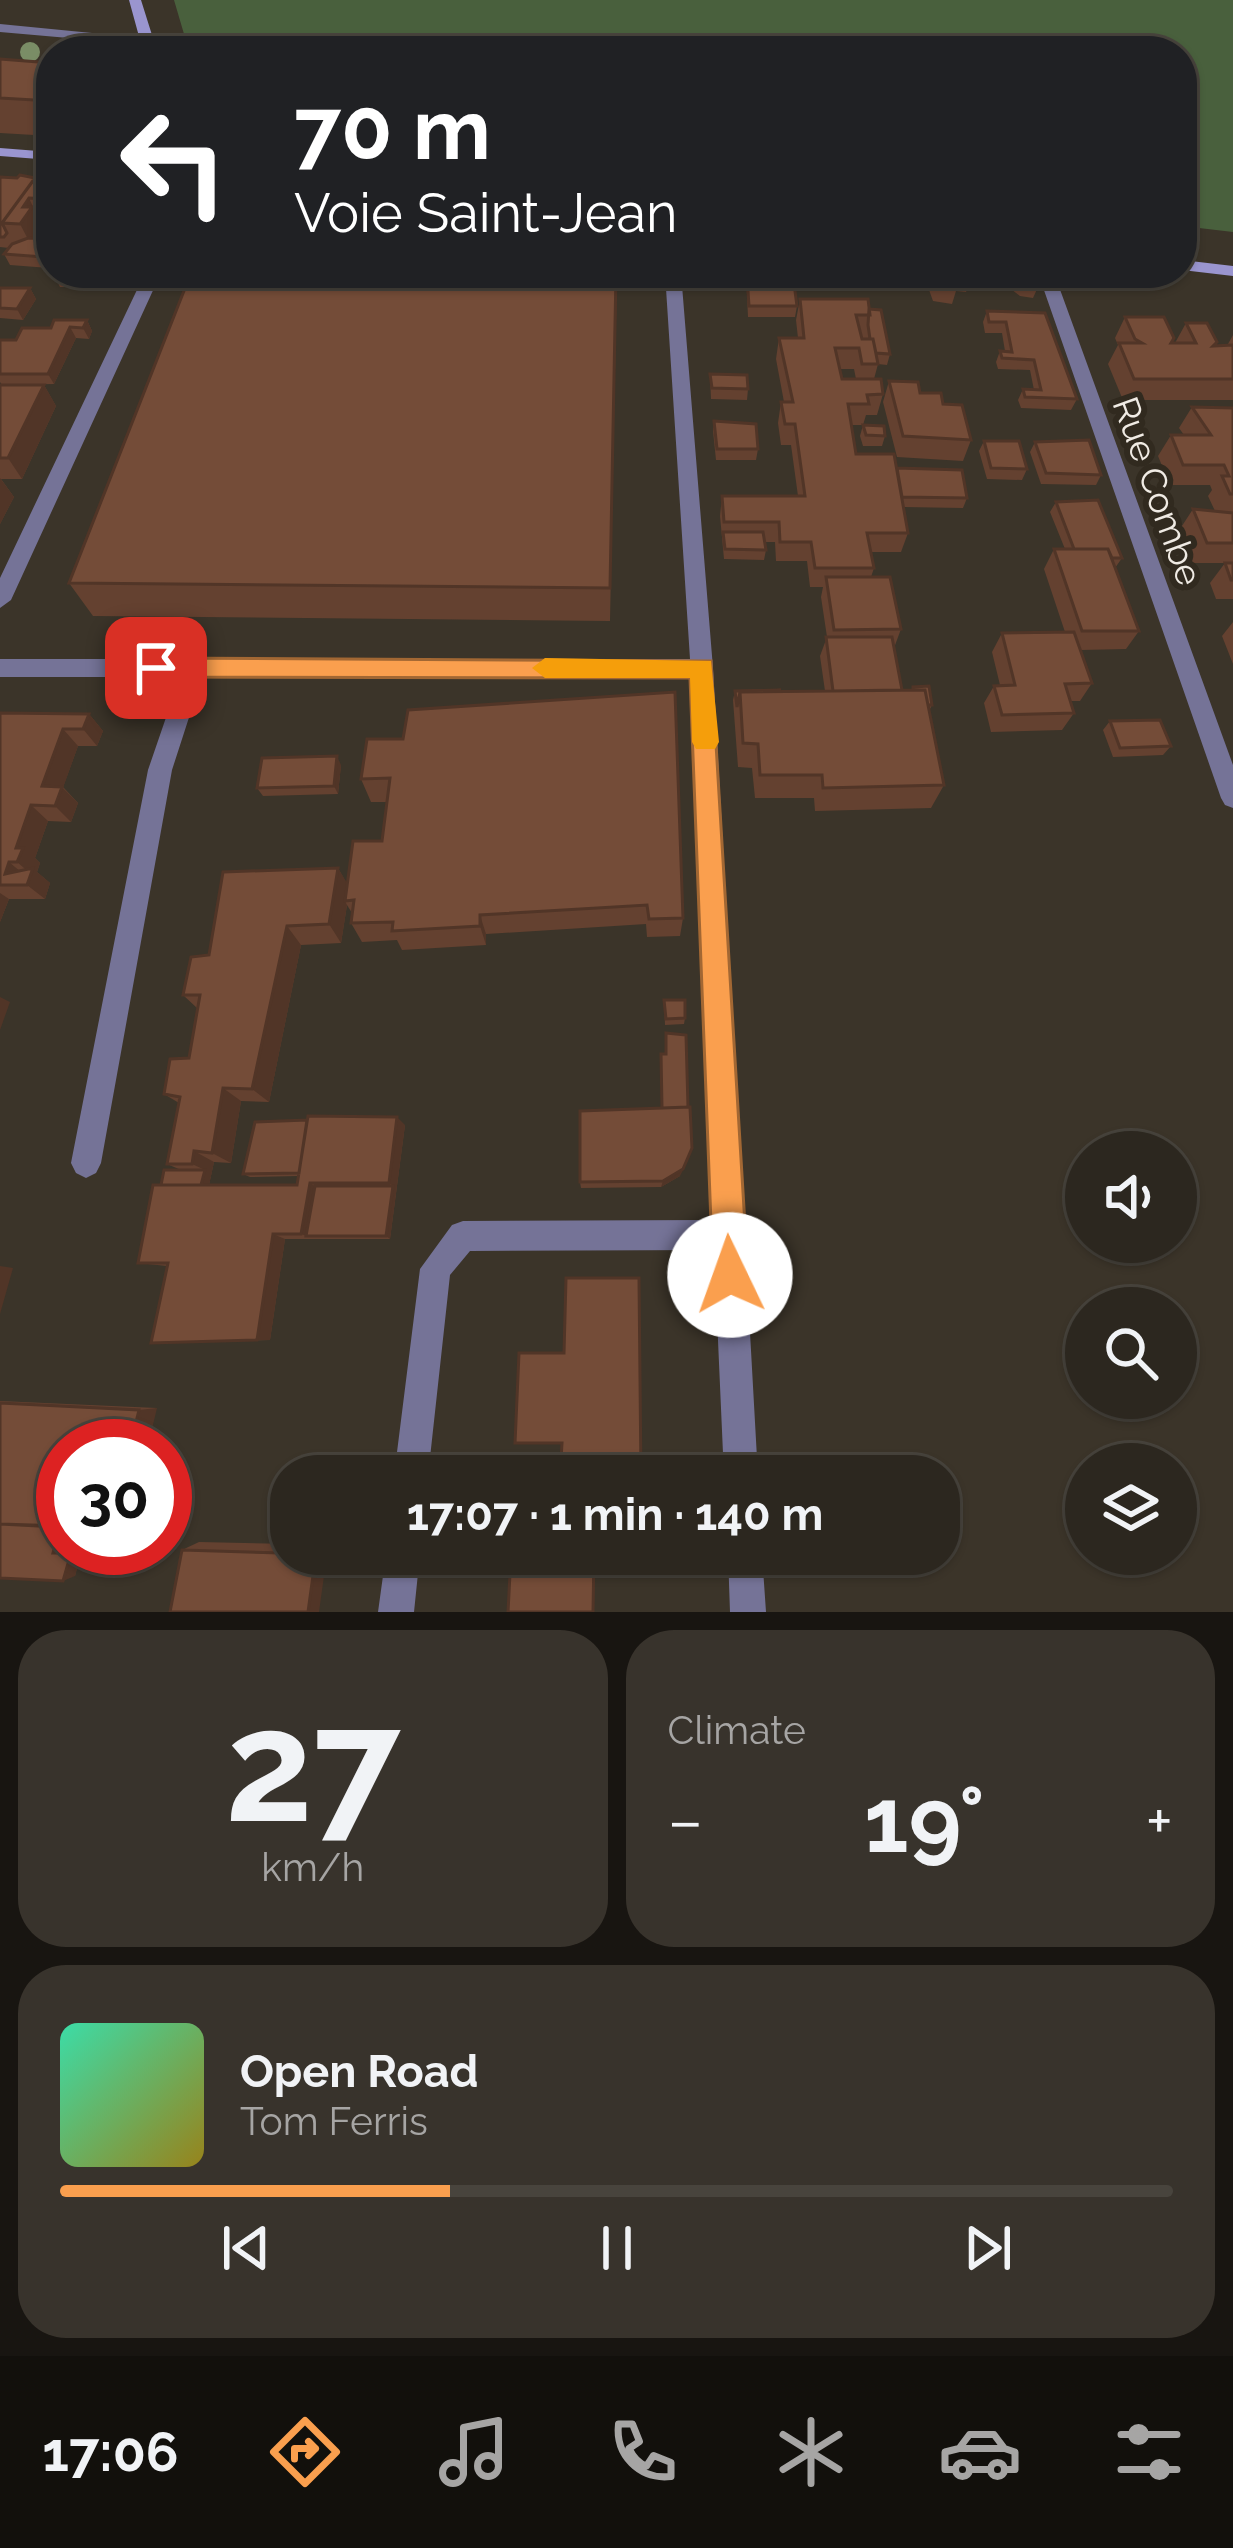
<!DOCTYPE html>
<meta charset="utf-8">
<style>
:root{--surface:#2c271f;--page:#38332c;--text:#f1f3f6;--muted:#a6a5a4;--line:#48443d;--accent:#fa9f4e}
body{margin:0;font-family:Raleway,sans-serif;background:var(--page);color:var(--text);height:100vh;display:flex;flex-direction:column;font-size:45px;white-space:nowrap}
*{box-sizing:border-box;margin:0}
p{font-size:39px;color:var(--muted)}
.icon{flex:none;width:66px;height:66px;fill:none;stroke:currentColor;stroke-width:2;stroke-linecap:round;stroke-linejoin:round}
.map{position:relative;height:1612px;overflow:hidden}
.side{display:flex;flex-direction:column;gap:18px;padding:18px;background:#181511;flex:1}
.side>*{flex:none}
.top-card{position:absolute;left:36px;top:36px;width:1161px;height:252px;border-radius:48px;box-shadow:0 3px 9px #0004,0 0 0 3px var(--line);background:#202124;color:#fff;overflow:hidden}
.fabs{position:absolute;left:1065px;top:1131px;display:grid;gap:24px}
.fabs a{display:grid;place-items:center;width:132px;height:132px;border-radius:50%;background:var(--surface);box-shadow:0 3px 9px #0004,0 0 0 3px var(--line);font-size:60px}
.speed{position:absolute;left:36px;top:1419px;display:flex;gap:24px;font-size:60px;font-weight:700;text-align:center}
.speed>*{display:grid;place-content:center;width:156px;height:156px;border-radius:50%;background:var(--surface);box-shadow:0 3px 9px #0004,0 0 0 3px var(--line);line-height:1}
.speed .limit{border:18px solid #d22;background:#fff;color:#111}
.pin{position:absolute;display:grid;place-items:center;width:102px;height:102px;color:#fff;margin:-51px;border-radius:24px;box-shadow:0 6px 18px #0006}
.me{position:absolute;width:132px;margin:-66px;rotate:357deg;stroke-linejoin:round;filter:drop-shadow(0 0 9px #0008)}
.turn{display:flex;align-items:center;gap:42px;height:252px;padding:0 60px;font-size:54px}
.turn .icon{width:156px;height:156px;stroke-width:2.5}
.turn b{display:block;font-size:84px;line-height:102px}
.big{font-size:90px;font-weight:700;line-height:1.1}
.side .widget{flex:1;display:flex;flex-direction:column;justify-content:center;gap:18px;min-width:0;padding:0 42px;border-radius:48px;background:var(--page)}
.side .dial{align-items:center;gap:0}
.dial b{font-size:156px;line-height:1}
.song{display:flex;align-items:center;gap:36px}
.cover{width:144px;height:144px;border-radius:18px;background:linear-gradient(135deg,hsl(160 70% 55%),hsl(50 70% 35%))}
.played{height:12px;border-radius:6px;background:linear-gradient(90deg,var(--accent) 35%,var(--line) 35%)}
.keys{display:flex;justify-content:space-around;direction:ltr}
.heat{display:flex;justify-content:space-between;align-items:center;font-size:66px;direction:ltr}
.side .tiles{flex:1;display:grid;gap:18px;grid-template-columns:1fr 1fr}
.widget:last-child{grid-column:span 2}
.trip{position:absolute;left:270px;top:1455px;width:690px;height:120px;border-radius:48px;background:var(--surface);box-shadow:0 3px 9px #0004,0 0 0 3px var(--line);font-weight:700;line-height:120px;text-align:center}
.dock{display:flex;height:192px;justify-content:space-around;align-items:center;background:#12100c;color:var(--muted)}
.dock .icon{width:84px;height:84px}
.dock .current{color:var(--accent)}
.dock b{font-size:54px;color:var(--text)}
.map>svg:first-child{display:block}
</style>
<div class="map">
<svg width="1233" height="1612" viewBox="0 0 1233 1612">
<rect width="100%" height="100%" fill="#3b3429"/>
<path fill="#49603d" d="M174,0H1233V232L1182,226V51H189Z"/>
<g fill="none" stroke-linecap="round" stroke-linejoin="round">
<path fill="#757397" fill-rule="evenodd" d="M0,24L92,33V51H78L80,39L0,32Z
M194,659L205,668L172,770L101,1163L96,1173L86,1178L76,1173L71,1163L148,770L183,668Z"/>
<path fill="#757397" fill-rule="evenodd" d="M145,273H161L11,600L0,608V578Z
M665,273H681L713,668L758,1476H724L714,1250L470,1251L450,1275L428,1476H394L420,1269L452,1225L463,1221L712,1220L691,677H0V659H690Z
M1038,273H1054L1233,765V808L1225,805L1221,798Z
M386,1554H420L414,1612H378Z
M728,1554H762L766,1612H730Z"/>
<path fill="#9a95cf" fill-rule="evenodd" d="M129,0H141L157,51H143Z
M0,148L51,152V160L0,156Z
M1182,260L1233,266V276L1182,270Z"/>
</g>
<circle fill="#7a8d66" cx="30" cy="52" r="10"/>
<path fill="#644130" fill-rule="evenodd" d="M0,59L51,63V136L0,133Z
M51,171V220L40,219L43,229L36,238L51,239V269L50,266L49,268L10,265L4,254L9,248L0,247V177L35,178Z
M53,273H119L113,287H60Z
M617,273L610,621L93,616L69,583Z
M746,273H858L856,283L793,282L797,306L795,317H748Z
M864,273H973L966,292L956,291L952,304L933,301L928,287L863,278Z
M1011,275L1038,287L1033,298L1020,296L1007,286Z
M0,288H30L36,299L23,320L0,318Z
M800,299L869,309L890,354L887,365L878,364L874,379L883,394L877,415H866L863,425H851L856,454L897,468L967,498L963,508L903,507L908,533L901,552H871L874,568L871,577L901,629L894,648L902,690H911L913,687L932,705L929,711L944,785L931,808L815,811L814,798H755L752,768L738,767L733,700L735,691H825L820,656L827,637L821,597L823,587H810L807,561H776L775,542H765L766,550L764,560L724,559L720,516L722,496H798L791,445H781L778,423L781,402H784L776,359L779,338H798L796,320ZM839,369H854L856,379H842Z
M987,311L1045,313L1077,399L1071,410L1021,408L1018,400L1023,389L1034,390L1030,370L998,369L996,362L1000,351H1005L1002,333H985L983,322Z
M1125,317L1171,343H1175L1186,323L1215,346L1229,345L1228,344L1233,335V400H1123L1108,364L1118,345L1115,338Z
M87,320L92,331L89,339L76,338L54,384L2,385L0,382V340H16L51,328Z
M710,374L748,389L747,400L711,399Z
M889,381L943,403L971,440L963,461L897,457L883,402Z
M0,385H44L56,406L22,479H1L14,497L0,524Z
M1192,407L1233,408V563H1193L1180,529L1193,509L1215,511L1208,496L1212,490L1210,485H1170L1158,456L1171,435H1184L1179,428Z
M714,421L758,449L756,460H716L713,431Z
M863,425L885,436L882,446H863L860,436Z
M984,441L1027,469L1022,480L987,479L979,451Z
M1035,442L1101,475L1096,485L1041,484L1030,452Z
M1056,502L1122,558L1115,568L1139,631L1126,649L1081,650L1092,683L1080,701H1070L1074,713L1062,730L991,732L984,703L994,686L1000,685L992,652L1002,633L1065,632L1044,569L1054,549H1065L1050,512Z
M1225,563H1233V599H1216L1210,583Z
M1233,622V664L1222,636Z
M0,713L89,714L103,731L97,746H78L63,787L78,803L71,822L48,821L35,858L40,863L37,872L50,883L45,899H9L0,922Z
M1110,721L1171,746L1163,755L1113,757L1103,730Z
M367,739L683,918L680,936L647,937L646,924L486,934V945L402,950L397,940L362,942L351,923L352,913L347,905L341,943L301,945L269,1102L241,1101L231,1163L214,1162L209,1185H297L298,1176L250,1177L243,1174L405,1125L390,1239H285L270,1340L151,1343L167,1266L138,1263L161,1185L181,1170L167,1164L179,1103L164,1094L189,1058L197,1008L183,995L209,955L338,868L347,884L382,841L387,802H371L361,779Z
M341,765L338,794L263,796L257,788Z
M664,1000L685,1018L684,1024L665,1025Z
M680,1176L661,1187L581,1188L580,1182Z
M0,1401L157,1408L63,1446V1548L82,1549L75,1576L0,1578Z
M199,1542L291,1544V1554L182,1550Z"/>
<path fill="#513527" d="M29,198L43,229L31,245L20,224L23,207Z
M51,245V264L49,268L43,257Z
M107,273H119L113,287Z
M30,288L36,299L23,320L17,309Z
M87,320L92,331L89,339L83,328Z
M70,327L76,338L54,384L48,374Z
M44,385L56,406L22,479L8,458Z
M0,478L14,497L0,524Z
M89,714L103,731L97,746L83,729Z
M63,729L78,746L63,788L78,803L71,822L55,806L42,786Z
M337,756L341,765L338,794L334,786Z
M31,805L48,821L35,858L40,863L37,872L50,883L45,899L27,885L31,874L17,862L16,848Z
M9,862L27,877L5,874Z
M338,868L350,888L345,901L347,905L341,943L329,924Z
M0,893L9,899L0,922Z
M480,915L486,934V945L480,926Z
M287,926L301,945L269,1102L252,1089Z
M0,997L10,1002L0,1030Z
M223,1088L241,1101L231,1163L212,1153Z
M397,1117L405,1125L390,1239L386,1236L393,1186L389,1183Z
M194,1151L214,1162L208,1190L200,1186L205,1170L192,1164Z
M690,1156L680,1176L661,1187L663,1181Z
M310,1183L321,1190L306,1236L301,1234Z
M273,1234L285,1239L270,1340H257Z
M0,1266L13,1268L0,1314Z
M157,1408L148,1446H130L139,1410Z
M63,1501V1548H65L53,1553Z
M82,1549L75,1576L63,1581L71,1553Z
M316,1554H327L319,1612H308Z"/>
<path fill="#744c38" stroke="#513527" stroke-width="3" d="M0,59L51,63V101L0,98Z
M41,170L51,171V199L29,198L23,207H32L20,224L2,223Z
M20,175L35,178L2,223L7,233L4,237H0V177L17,178Z
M28,238L51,239V245L43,257L4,254L12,244Z
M191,273H616L610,588L69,583Z
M937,273H959V282L939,280Z
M1014,273H1024L1035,279L1038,287L1024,285L1011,275Z
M747,276H793L797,306H749Z
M0,288H30L17,309L0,308Z
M800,299H868L870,315H856L862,339H873L878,364H862L859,348H835L842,379H881L883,394L867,395L869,404H848L856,454H894L908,533H867L874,568H815L811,542H780L779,522H724L722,496H805L795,424H785L781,402H793L779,338H804Z
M869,309L881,310L890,354L876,353L873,339H870L868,325Z
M987,311L1045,313L1077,399L1025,397L1023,389L1041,390L1034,360L1002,358L1000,351L1012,352L1006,322H989Z
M1125,317H1164L1174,338L1171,343H1196L1186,323H1207L1217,342L1213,346L1233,345V379H1134L1119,343H1142L1135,339Z
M54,320H87L83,328L70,327L48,374H0V340H16L22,328H51Z
M710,374L747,375L748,389L712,388Z
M889,381L918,382L920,393H941L943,404L962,405L971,440L903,436Z
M0,385H44L8,458H0Z
M1192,407L1233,408V494H1230L1222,476H1229L1224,465H1183L1171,435H1211Z
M714,421L756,424L758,449H717Z
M863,425L884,426L885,436L866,435Z
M1089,440L1101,475L1046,473L1035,442Z
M984,441H1019L1027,469L991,468Z
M897,468L962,470L967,498L902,497Z
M1098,500L1122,558H1112L1108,549H1074L1056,502Z
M1193,509L1233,513V543H1207Z
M723,532H763L766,550L725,549Z
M1054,549H1108L1139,631H1082Z
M1225,563H1233V580H1231Z
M826,577H890L901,629L834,630Z
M1074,632L1092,683L1065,684L1074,713L1002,715L994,686L1015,685L1002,633Z
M826,637H892L902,690L833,691Z
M929,686L932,705H928L925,690H913V687Z
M781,690L740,692L737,707L735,691Z
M925,690L944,785L823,788L822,775H760L758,744L743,743L740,692Z
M675,692L683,918L649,919L647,905L480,915V926L392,931L393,922L351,923L354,900L345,901L353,841H382L390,778L361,779L367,739H403L408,710Z
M0,713L89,714L83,729H63L42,786L62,787L55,806L31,805L16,848H23L17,862H9L5,874L33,868L27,885H0Z
M1160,720L1171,746L1120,748L1110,721Z
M337,756L334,786L257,788L262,758Z
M338,868L329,924L287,926L252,1089L223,1088L212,1153L194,1151L192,1164H167L180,1097L164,1094L170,1059L189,1058L200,995H183L191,957L209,955L223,872Z
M664,1000H685V1018L666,1019Z
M666,1033L686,1035L688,1107L662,1108L661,1054H666Z
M690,1107L692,1148L683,1169L663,1181L580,1182V1111Z
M308,1116L397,1117L389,1183H310L301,1234H273L257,1340L151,1343L168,1263H138L153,1185H297Z
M307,1120L299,1173L243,1174L255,1122Z
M164,1170H205L201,1185H161Z
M315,1186H393L386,1236H306Z
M566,1278H639L641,1476H560L562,1443H515L519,1353H564Z
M0,1403L139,1410L130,1446H63V1501L56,1527L0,1524Z
M0,1524L61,1526L53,1553H71L63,1581L0,1578Z
M182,1550L316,1554L308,1612H170Z
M511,1554H594L593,1612H508Z"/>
<path fill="#fa9f4e" stroke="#a26733" stroke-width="3" d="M156,658L711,661L748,1275L743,1287L730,1292L718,1287L713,1275L690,678L156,677L143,668Z"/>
<path fill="#f59e0b" d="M545,658L711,661L719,742L715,749H696L692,742L690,678H545L532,668Z"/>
<g text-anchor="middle" stroke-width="12" stroke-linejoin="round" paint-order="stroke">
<g font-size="36" fill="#f0ebe4" stroke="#312a1f">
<text transform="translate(1158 491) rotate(70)" y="13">Rue Combe</text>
</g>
</g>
</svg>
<div class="fabs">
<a><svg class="icon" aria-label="sound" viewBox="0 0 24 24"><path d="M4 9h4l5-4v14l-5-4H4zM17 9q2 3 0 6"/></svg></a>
<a><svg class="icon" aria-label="search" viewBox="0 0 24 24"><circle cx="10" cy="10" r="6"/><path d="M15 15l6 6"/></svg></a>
<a><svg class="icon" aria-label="layers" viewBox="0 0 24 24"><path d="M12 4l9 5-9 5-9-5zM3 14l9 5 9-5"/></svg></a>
</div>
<div class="speed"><div class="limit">30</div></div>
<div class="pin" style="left:156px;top:668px;background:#d93025"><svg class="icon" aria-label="arrive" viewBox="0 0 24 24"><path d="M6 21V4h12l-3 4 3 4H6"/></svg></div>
<svg class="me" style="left:730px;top:1275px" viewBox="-20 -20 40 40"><circle r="19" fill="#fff"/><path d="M0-13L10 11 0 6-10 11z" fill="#fa9f4e"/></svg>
<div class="trip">17:07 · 1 min · 140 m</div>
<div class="top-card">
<div class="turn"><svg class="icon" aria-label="left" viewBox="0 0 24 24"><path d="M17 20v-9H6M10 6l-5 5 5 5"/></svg><div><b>70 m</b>Voie Saint-Jean</div></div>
</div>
</div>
<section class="side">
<div class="tiles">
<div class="widget dial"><b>27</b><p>km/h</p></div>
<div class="widget"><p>Climate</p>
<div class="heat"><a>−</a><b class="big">19°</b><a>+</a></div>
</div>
<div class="widget">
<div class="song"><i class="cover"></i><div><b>Open Road</b><p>Tom Ferris</p></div></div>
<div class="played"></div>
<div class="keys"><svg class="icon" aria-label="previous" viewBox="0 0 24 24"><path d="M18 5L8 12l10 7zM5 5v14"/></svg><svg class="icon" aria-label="pause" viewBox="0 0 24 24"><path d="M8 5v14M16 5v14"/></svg><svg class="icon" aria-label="next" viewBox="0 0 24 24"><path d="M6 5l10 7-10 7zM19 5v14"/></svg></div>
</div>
</div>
</section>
<nav class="dock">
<b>17:06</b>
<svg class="icon current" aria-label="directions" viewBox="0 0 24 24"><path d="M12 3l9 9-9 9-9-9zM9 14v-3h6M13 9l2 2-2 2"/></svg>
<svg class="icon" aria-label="music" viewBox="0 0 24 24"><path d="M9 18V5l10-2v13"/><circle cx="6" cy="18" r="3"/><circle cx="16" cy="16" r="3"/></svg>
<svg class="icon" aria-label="phone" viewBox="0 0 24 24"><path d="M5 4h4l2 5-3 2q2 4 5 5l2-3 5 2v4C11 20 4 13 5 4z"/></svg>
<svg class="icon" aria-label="climate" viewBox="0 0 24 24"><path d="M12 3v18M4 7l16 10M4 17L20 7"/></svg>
<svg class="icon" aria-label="car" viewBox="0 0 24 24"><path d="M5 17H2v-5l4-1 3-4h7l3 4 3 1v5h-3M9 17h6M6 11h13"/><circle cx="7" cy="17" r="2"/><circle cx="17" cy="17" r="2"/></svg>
<svg class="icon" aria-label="filters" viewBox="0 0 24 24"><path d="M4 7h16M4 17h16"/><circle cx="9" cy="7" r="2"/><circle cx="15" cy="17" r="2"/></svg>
</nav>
